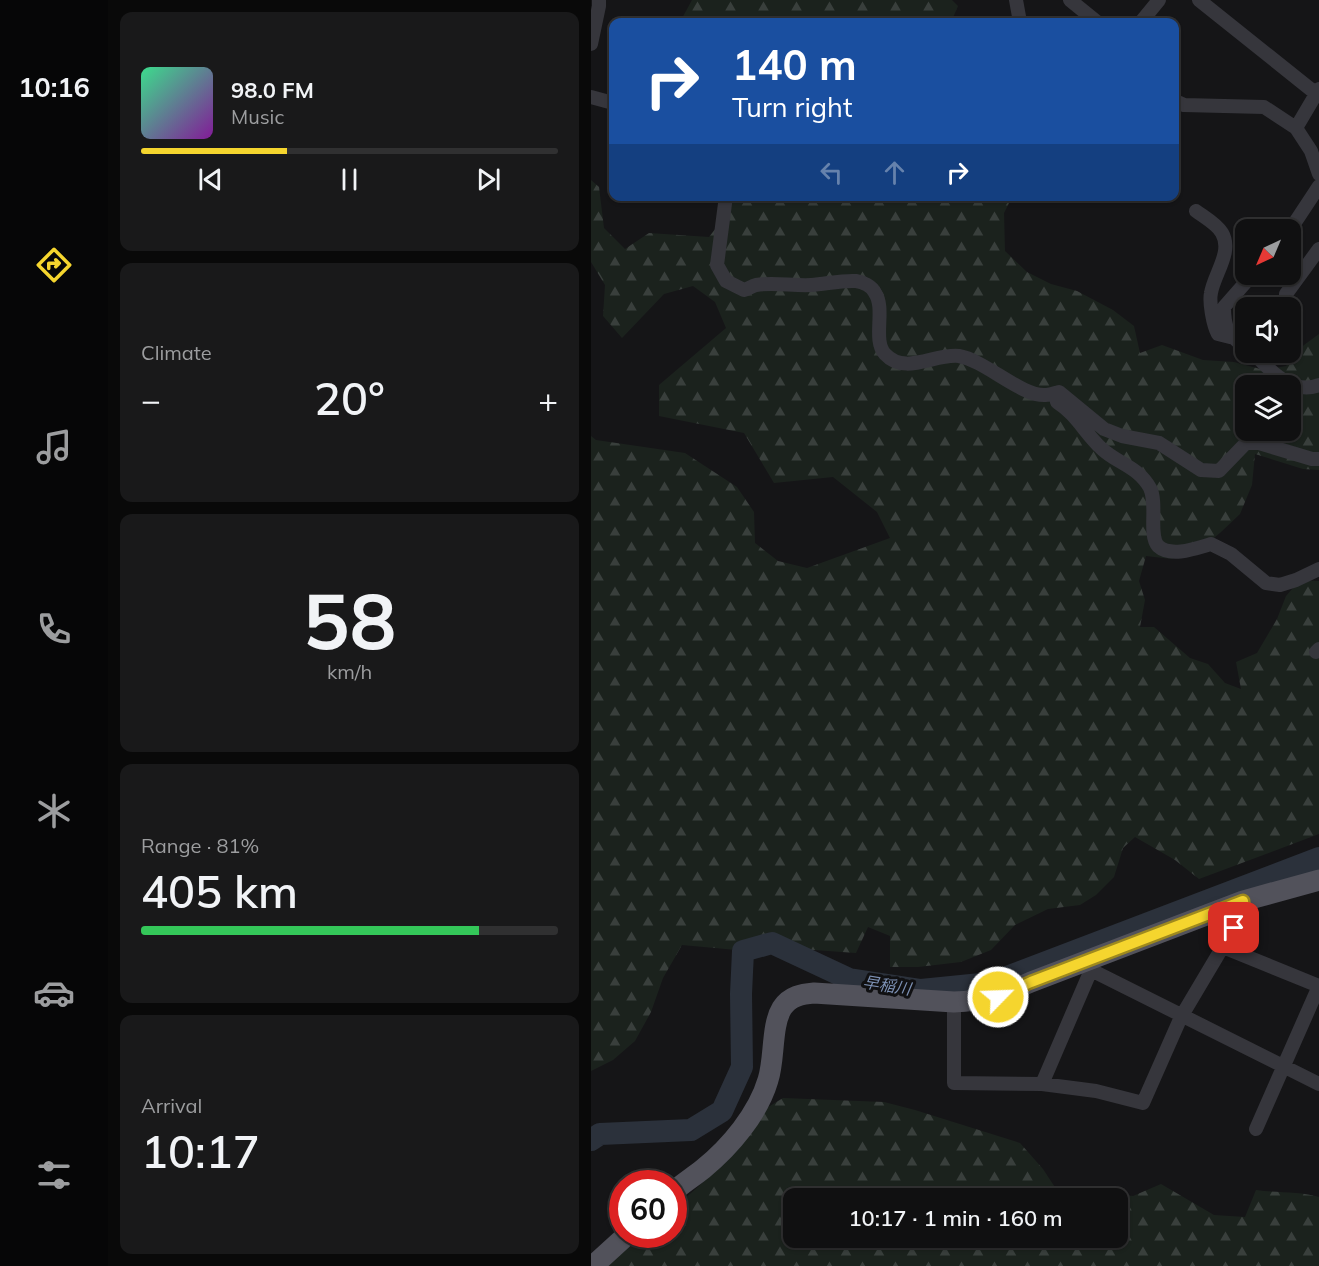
<!DOCTYPE html>
<meta charset="utf-8">
<style>
:root{--surface:#101011;--page:#19191a;--text:#f1f3f6;--muted:#9c9d9f;--line:#303031;--accent:#f5d52e}
body{margin:0;font-family:Mulish,"Noto Sans JP",sans-serif;background:var(--page);color:var(--text);height:100vh;display:flex;flex-direction:column;font-size:22px;white-space:nowrap}
*{box-sizing:border-box;margin:0}
p{font-size:20px;color:var(--muted)}
.icon{flex:none;width:33px;height:33px;fill:none;stroke:currentColor;stroke-width:2;stroke-linecap:round;stroke-linejoin:round}
.map{position:relative;flex:1;overflow:hidden}
.drawer{display:flex;flex-direction:column;gap:12px;padding:12px;background:#090909;width:483px}
.drawer>*{flex:none}
.guide{position:absolute;left:18px;top:18px;width:570px;height:183px;border-radius:12px;box-shadow:0 2px 4px #0004,0 0 0 2px var(--line);background:#1a4fa0;color:#fff;overflow:hidden}
.needle{width:39px;rotate:224deg}
.fabs{position:absolute;left:644px;top:219px;display:grid;gap:12px}
.fabs a{display:grid;place-items:center;width:66px;height:66px;border-radius:12px;background:var(--surface);box-shadow:0 2px 4px #0004,0 0 0 2px var(--line);font-size:30px}
.speed{position:absolute;left:18px;top:1170px;display:flex;gap:12px;font-size:30px;font-weight:700;text-align:center}
.speed>*{display:grid;place-content:center;width:78px;height:78px;border-radius:50%;background:var(--surface);box-shadow:0 2px 4px #0004,0 0 0 2px var(--line);line-height:1}
.speed .limit{border:9px solid #d22;background:#fff;color:#111}
.pin{position:absolute;display:grid;place-items:center;width:51px;height:51px;color:#fff;margin:-26px;border-radius:12px;box-shadow:0 3px 9px #0006}
.me{position:absolute;width:66px;margin:-33px;rotate:66deg;stroke-linejoin:round;filter:drop-shadow(0 0 4px #0008)}
.turn{display:flex;align-items:center;gap:21px;height:126px;padding:0 24px;font-size:27px}
.turn .icon{width:78px;height:78px;stroke-width:2.5}
.turn b{display:block;font-size:42px;line-height:51px}
.lanes{display:flex;align-items:center;height:57px;padding:0 24px;background:#0003;justify-content:center;gap:30px;direction:ltr}
.lanes .off{opacity:.35}
.big{font-size:45px;font-weight:600;line-height:1.1}
.drawer .card{flex:1;display:flex;flex-direction:column;justify-content:center;gap:9px;min-width:0;padding:0 21px;border-radius:12px;background:var(--page)}
.drawer .dial{align-items:center;gap:0}
.dial b{font-size:78px;line-height:1}
.song{display:flex;align-items:center;gap:18px}
.cover{width:72px;height:72px;border-radius:9px;background:linear-gradient(135deg,hsl(150 70% 55%),hsl(290 70% 35%))}
.played{height:6px;border-radius:3px;background:linear-gradient(90deg,var(--accent) 35%,var(--line) 35%)}
.keys{display:flex;justify-content:space-around;direction:ltr}
.heat{display:flex;justify-content:space-between;align-items:center;font-size:33px;direction:ltr}
.charge{height:9px;border-radius:4px;background:linear-gradient(90deg,#34c759 81%,var(--line) 0)}
.trip{position:absolute;left:192px;top:1188px;width:345px;height:60px;border-radius:12px;background:var(--surface);box-shadow:0 2px 4px #0004,0 0 0 2px var(--line);font-weight:600;line-height:60px;text-align:center}
main{display:flex;flex:1;min-height:0}
.menu{display:flex;flex-direction:column;width:108px;justify-content:space-around;align-items:center;background:#060607;color:var(--muted)}
.menu .icon{width:42px;height:42px}
.menu .active{color:var(--accent)}
.menu b{font-size:27px;color:var(--text)}
.map>svg:first-child{display:block}
</style>
<main>
<nav class="menu">
<b>10:16</b>
<svg class="icon active" aria-label="directions" viewBox="0 0 24 24"><path d="M12 3l9 9-9 9-9-9zM9 14v-3h6M13 9l2 2-2 2"/></svg>
<svg class="icon" aria-label="music" viewBox="0 0 24 24"><path d="M9 18V5l10-2v13"/><circle cx="6" cy="18" r="3"/><circle cx="16" cy="16" r="3"/></svg>
<svg class="icon" aria-label="phone" viewBox="0 0 24 24"><path d="M5 4h4l2 5-3 2q2 4 5 5l2-3 5 2v4C11 20 4 13 5 4z"/></svg>
<svg class="icon" aria-label="climate" viewBox="0 0 24 24"><path d="M12 3v18M4 7l16 10M4 17L20 7"/></svg>
<svg class="icon" aria-label="car" viewBox="0 0 24 24"><path d="M5 17H2v-5l4-1 3-4h7l3 4 3 1v5h-3M9 17h6M6 11h13"/><circle cx="7" cy="17" r="2"/><circle cx="17" cy="17" r="2"/></svg>
<svg class="icon" aria-label="filters" viewBox="0 0 24 24"><path d="M4 7h16M4 17h16"/><circle cx="9" cy="7" r="2"/><circle cx="15" cy="17" r="2"/></svg>
</nav>
<section class="drawer">
<div class="card">
<div class="song"><i class="cover"></i><div><b>98.0 FM</b><p>Music</p></div></div>
<div class="played"></div>
<div class="keys"><svg class="icon" aria-label="previous" viewBox="0 0 24 24"><path d="M18 5L8 12l10 7zM5 5v14"/></svg><svg class="icon" aria-label="pause" viewBox="0 0 24 24"><path d="M8 5v14M16 5v14"/></svg><svg class="icon" aria-label="next" viewBox="0 0 24 24"><path d="M6 5l10 7-10 7zM19 5v14"/></svg></div>
</div>
<div class="card"><p>Climate</p>
<div class="heat"><a>−</a><b class="big">20°</b><a>+</a></div>
</div>
<div class="card dial"><b>58</b><p>km/h</p></div>
<div class="card"><p>Range · 81%</p><b class="big">405 km</b><div class="charge"></div></div>
<div class="card"><p>Arrival</p><b class="big">10:17</b></div>
</section>
<div class="map">
<svg width="728" height="1266" viewBox="0 0 728 1266">
<defs>
<pattern id="forest-firs" width="22" height="20" patternUnits="userSpaceOnUse" patternTransform="scale(1.5)"><rect width="22" height="20" fill="#1b221d"/><path d="M5 1l3.5 6h-7zM16 11l3.5 6h-7z" fill="#393f3c"/></pattern>
</defs>
<rect width="100%" height="100%" fill="#151517"/>
<path fill="url(#forest-firs)" fill-rule="evenodd" d="M101,0H361L367,6L360,22H89Z
M0,180L8,187L13,228L34,249L58,233L118,237L135,215L132,197H421L413,213L414,251L436,272L460,284L486,291L522,310L543,326L549,353L571,345L612,360L643,362L673,370L695,366L713,345L728,334V470L712,469L664,454L661,485L649,514L630,532L610,549L581,559L555,556L548,581L554,600L549,627H563L599,658L617,664L634,683L650,689L645,662L666,653L686,619L695,596L709,580L728,581V834L608,879L584,860L544,837L532,848L523,877L505,895L489,905L457,909L424,925L400,950L370,962L327,967H299V936L277,927L265,953L223,950L191,954L91,945L72,978L60,1012L44,1041L22,1060L0,1071V436L5,440L94,453L146,487L163,512L164,543L187,561L216,568L299,538L286,512L242,477L183,483L153,433L68,416V385L135,328L124,302L102,286L73,294L31,338L12,316L14,285L0,262ZM654,386H699V430H654Z
M192,1098L293,1102L324,1110L429,1143L452,1169L471,1198H202V1238H526V1198H487L521,1194L542,1196L570,1184L623,1215L654,1217L665,1190C685,1193 710,1191 728,1197V1266H15L52,1235L82,1234L83,1208L108,1186L144,1150L169,1112Z"/>
<g fill="none" stroke-linecap="round" stroke-linejoin="round">
<path stroke="#2b313b" stroke-width="22" d="M0,1140L9,1134L100,1130L131,1111L151,1067L150,994L152,951L181,943L258,979L330,990L400,983L728,858"/>
<path stroke="#36363c" stroke-width="14" d="M425,0L429,22
M479,0L506,22
M608,0L728,96
M550,22L568,0
M0,44L8,6V0
M0,97L22,103
M584,101L593,105L673,107L705,128L720,151L728,174
M705,128L728,89
M135,196L126,265L135,281L153,290C157,289 161,286 165,285C182,282 202,286 220,285C235,284 251,280 265,281C272,282 281,286 284,293C295,309 281,340 294,354C314,376 344,353 368,356C395,361 431,397 455,395C459,395 464,393 468,392L513,429L531,436L568,443L610,470L628,471L655,443H668L721,459H728
M605,211C613,217 626,224 631,233C642,252 623,274 620,293C618,302 622,325 627,334L639,337
M699,230L728,186
M695,294L728,249
M654,347C637,335 633,328 633,307L662,274
M662,352C677,369 702,396 728,385
M466,402C485,414 494,433 510,448C525,463 547,466 559,488C567,504 557,535 567,546C580,558 606,548 620,544L640,554L675,583L689,585L705,580L728,569
M725,652L728,649
M632,947L728,986
M500,970L728,1084
M363,1002V1083L451,1084L505,1091L552,1103L590,1017L653,911L652,901
M451,1084L500,970L496,963
M665,1129L728,986"/>
<path stroke="#52525b" stroke-width="21" d="M82,1192C92,1183 102,1177 112,1169C139,1147 167,1114 177,1080C184,1059 180,1026 191,1008C199,996 211,994 223,993L363,1002C394,1001 413,994 440,982L652,901L728,880
M2,1266L37,1234"/>
</g>
<g fill="none" stroke-linecap="round" stroke-linejoin="round">
<g stroke="#9f8a1e" stroke-width="15">
<path id="route" d="M407,997L440,982L652,901L653,911L643,928"/>
</g>
<use href="#route" stroke="#f5d52e" stroke-width="10"/>
</g>
<g text-anchor="middle" stroke-width="6" stroke-linejoin="round" paint-order="stroke">
<g font-size="16" font-style="italic" fill="#7c90b3" stroke="#101012">
<text transform="translate(296 985) rotate(9)" y="6">早稲川</text>
</g>
</g>
</svg>
<div class="fabs">
<a><svg class="needle" viewBox="-14 -14 28 28"><path d="M0-13l5 13h-10z" fill="#e53935"/><path d="M0 13l5-13h-10z" fill="#9c9d9f"/></svg></a>
<a><svg class="icon" aria-label="sound" viewBox="0 0 24 24"><path d="M4 9h4l5-4v14l-5-4H4zM17 9q2 3 0 6"/></svg></a>
<a><svg class="icon" aria-label="layers" viewBox="0 0 24 24"><path d="M12 4l9 5-9 5-9-5zM3 14l9 5 9-5"/></svg></a>
</div>
<div class="speed"><div class="limit">60</div></div>
<div class="pin" style="left:643px;top:928px;background:#d93025"><svg class="icon" aria-label="arrive" viewBox="0 0 24 24"><path d="M6 21V4h12l-3 4 3 4H6"/></svg></div>
<svg class="me" style="left:407px;top:997px" viewBox="-20 -20 40 40"><circle r="17" fill="#f5d52e" stroke="#fff" stroke-width="3"/><path d="M0-11L8 9 0 5-8 9z" fill="#fff"/></svg>
<div class="trip">10:17 · 1 min · 160 m</div>
<div class="guide">
<div class="turn"><svg class="icon" aria-label="right" viewBox="0 0 24 24"><path d="M7 20v-9h11M14 6l5 5-5 5"/></svg><div><b>140 m</b>Turn right</div></div>
<div class="lanes"><svg class="icon off" aria-label="left" viewBox="0 0 24 24"><path d="M17 20v-9H6M10 6l-5 5 5 5"/></svg><svg class="icon off" aria-label="ahead" viewBox="0 0 24 24"><path d="M12 20V5M6 11l6-6 6 6"/></svg><svg class="icon" aria-label="right" viewBox="0 0 24 24"><path d="M7 20v-9h11M14 6l5 5-5 5"/></svg></div>
</div>
</div>
</main>
